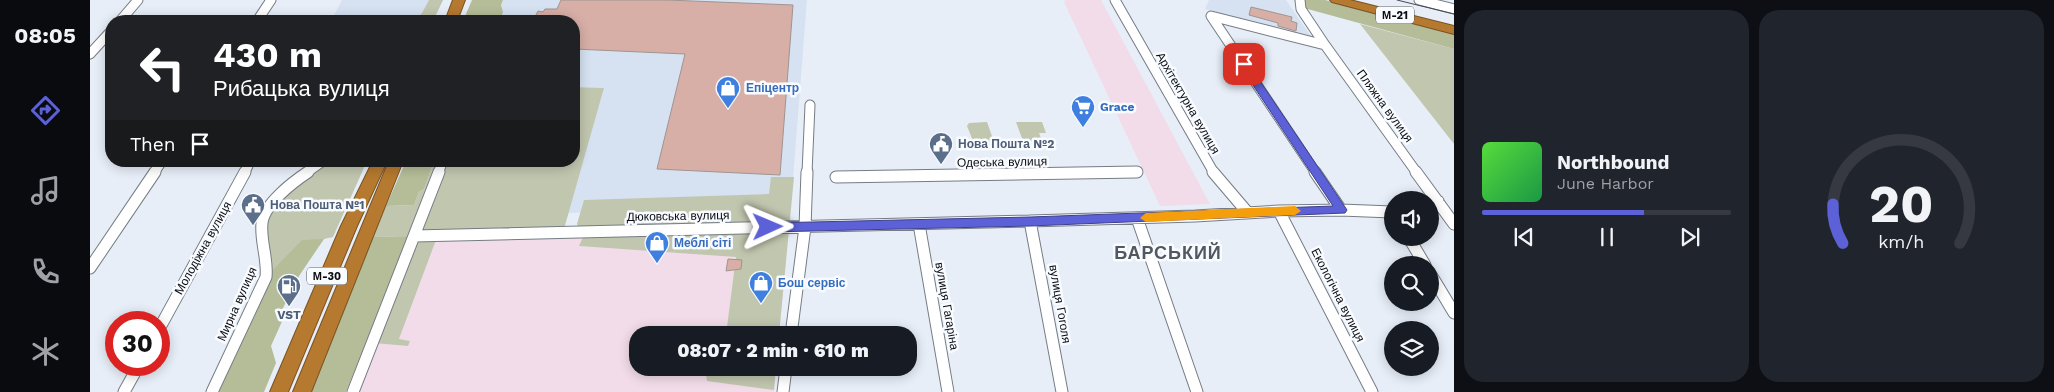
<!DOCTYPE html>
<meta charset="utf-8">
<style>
:root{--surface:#171b24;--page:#20242c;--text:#f1f3f6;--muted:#9ea1a6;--line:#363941;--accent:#5c61d8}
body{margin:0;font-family:"Work Sans",sans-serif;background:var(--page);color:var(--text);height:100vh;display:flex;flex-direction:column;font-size:19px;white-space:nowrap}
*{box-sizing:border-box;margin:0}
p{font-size:16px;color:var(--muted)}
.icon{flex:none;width:28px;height:28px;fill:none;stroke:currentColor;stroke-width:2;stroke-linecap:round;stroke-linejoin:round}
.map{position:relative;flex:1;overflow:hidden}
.side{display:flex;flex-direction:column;gap:10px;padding:10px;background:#0d0f14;width:600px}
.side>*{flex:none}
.top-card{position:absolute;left:15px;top:15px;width:475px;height:152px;border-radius:20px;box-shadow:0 2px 12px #0003;background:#202124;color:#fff;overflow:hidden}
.tools{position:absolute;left:1294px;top:191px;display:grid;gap:10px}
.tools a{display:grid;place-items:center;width:55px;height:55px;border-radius:50%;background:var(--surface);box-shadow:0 2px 12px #0003;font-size:25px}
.speed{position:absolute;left:15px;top:311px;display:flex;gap:10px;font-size:25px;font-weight:700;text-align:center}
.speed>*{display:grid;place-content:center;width:65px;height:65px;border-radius:50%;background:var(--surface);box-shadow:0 2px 12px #0003;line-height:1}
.speed .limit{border:8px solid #d22;background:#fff;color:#111}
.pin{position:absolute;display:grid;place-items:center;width:42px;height:42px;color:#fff;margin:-21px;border-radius:10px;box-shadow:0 2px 8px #0006}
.me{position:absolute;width:55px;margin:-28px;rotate:89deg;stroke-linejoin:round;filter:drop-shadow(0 0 4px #0008)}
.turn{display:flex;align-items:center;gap:18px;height:105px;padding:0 25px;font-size:22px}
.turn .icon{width:65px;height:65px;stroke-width:2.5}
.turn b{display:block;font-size:35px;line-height:42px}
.then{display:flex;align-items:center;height:48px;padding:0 25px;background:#0003;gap:10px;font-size:19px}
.side .widget{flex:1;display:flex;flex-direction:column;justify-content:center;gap:8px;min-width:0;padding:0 18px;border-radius:20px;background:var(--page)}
.side .dial{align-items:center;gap:0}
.dial svg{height:130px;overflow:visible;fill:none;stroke:var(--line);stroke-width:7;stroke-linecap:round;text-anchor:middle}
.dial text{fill:var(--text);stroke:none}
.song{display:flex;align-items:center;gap:15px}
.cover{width:60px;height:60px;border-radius:8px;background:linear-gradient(135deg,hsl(110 70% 55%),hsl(140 70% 35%))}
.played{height:5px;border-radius:2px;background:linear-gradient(90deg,var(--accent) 65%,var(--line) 65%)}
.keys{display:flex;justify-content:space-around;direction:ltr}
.side .tiles{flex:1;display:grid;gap:10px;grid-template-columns:repeat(2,1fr)}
.trip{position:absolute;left:539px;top:326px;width:288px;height:50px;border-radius:20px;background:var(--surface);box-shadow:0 2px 12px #0003;font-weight:800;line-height:50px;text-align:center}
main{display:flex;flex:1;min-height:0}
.dock{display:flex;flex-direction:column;width:90px;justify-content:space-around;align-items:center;background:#090b0e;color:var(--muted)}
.dock .icon{width:35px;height:35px}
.dock .current{color:var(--accent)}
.dock b{font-size:22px;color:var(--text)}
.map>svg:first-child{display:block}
</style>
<main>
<nav class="dock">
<b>08:05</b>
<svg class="icon current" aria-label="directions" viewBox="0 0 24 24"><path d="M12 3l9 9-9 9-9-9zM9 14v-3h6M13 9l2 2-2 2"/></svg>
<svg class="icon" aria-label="music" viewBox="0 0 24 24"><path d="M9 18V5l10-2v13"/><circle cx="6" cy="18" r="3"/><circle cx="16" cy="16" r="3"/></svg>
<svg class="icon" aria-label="phone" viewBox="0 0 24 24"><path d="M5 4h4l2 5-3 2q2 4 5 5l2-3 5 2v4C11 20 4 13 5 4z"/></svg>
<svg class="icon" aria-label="climate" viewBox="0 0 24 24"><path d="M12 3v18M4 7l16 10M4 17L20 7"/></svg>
</nav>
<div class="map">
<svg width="1364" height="392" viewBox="0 0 1364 392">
<rect width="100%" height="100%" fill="#e7eef8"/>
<path fill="#d6e2f2" d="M252,0H353L343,21H241Z
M413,0H717L701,205L478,213L514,88L484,87V21H410L413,12L411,5Z
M1119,0H1196L1222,38H1217L1115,9Z"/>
<path fill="#f2dce9" d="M976,0H1011L1120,204L1070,206L974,2Z
M493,237L490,246L696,260L689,335H548V368H686L684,392H263L283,343L317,346L320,341L309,339L346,240Z"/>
<path fill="#c1c6af" d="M339,0H353L343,21H324L332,13Z
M1270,24L1364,49V144Z
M484,87L514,88L474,229L338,232L333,230L331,225L356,161H484Z
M897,122L904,142L883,141L877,126L879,123Z
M926,122H952L956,133H949L952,141H933Z
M233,161H277L243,237L234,239L176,277L172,223L177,209Z
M348,165L320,236L282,237L296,206L324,205L329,192L334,189L342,167Z
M681,177H704L689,335H636L646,257L489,246L493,237L487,224L494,200L679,194Z
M331,240H346L309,339L320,341L318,346L283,343L326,242Z
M615,368H686L684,390L617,381Z"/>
<path fill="#b5bc98" d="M382,0H413L411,5L413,12L410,21H373Z
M1204,0H1235L1364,33V49L1214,8Z
M316,161H349L348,165L342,167L334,189L329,192L324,205L296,206Z
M320,236L256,392H219L282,237Z
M234,239L209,276L189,316L194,317L181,346L186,363L174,392H122L176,277L212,240Z"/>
<path fill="#d7afa7" stroke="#a09491" d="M471,0H577L703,5L690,175L567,169L595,54L484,49V21H443L448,11L453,12L455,9H467Z
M1161,7L1202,17L1201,21L1207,23L1206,31L1188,26V23L1159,15Z
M638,259L652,260L651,269L636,271Z"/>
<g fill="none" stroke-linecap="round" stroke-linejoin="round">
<g stroke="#757c84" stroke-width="11">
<path id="minor-far1" d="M1025,0L1124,173
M1210,0L1211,9L1235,45L1327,173
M1329,0L1364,9
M30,21L48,0
M167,21L181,0
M0,54L21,31
M64,173L72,161
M154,173L158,166
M216,173L233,161
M348,173L353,161
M717,173L720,105
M1001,173L1047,172
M1226,173L1121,16L1235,45"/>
</g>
<g stroke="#757c84" stroke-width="13">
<path id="minor" d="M1123,172L1158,213
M1225,172L1251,210
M1326,172L1364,224
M746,177L1047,172
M1340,209L1348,201
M1189,211L1282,392
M1047,218L1107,392
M940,221L972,392
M829,224L858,392
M324,236L940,221L1105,216L1189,211L1251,210L1302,212
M1319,238L1335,265
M0,268L65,172
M1340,273L1364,313
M69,329L155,172
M701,335L715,227L717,172
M34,392L49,365
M122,392L176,277C178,259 170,241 172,223C174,204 203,182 218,172
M263,392L349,172
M693,392L696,368"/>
</g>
<g stroke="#795324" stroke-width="2">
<path id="highway" d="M363,0H375L367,21H355Z
M1240,0H1260L1364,26V34L1242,2Z
M283,161H297L267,226L198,392H180L251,226Z
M299,161H313L221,392H203Z"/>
</g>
<use href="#minor-far1" stroke="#fff" stroke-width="9"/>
<use href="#minor" stroke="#fff" stroke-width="11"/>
<use href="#highway" fill="#b5792f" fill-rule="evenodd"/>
<path stroke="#464a4e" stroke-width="1" d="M1307,0L1364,14"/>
</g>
<path fill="#5c61d8" stroke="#3c3f8c" d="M1154,61L1157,62L1255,207L1257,210L1255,213L940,226L678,232L672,227L678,223L940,217L1243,206L1149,64Z"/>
<path fill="#f59e0b" d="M1205,206L1211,211L1205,215L1056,222L1050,218L1056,213Z"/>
<defs>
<g id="shop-pin" transform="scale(1.25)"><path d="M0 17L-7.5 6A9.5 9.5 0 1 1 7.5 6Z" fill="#3f7fe0" stroke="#f8fbff"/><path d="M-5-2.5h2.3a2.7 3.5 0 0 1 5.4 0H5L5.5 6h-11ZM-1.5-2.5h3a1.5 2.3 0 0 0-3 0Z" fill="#fff"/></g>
<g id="supermarket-pin" transform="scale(1.25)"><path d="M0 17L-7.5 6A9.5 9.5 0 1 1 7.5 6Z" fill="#3f7fe0" stroke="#f8fbff"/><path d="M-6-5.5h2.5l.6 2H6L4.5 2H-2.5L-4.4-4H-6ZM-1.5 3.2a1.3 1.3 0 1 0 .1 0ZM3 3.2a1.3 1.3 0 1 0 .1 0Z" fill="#fff"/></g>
<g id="civic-pin" transform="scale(1.25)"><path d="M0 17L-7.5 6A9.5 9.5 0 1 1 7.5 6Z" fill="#5c6f8a" stroke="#f8fbff"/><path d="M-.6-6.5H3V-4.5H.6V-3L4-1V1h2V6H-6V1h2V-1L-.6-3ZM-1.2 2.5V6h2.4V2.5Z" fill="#fff"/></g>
<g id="fuel-pin" transform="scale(1.25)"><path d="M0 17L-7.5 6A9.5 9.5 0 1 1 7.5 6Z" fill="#5c6f8a" stroke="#f8fbff"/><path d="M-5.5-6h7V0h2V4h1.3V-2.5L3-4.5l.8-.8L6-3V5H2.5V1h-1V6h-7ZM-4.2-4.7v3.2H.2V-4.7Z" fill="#fff"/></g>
</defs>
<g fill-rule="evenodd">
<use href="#shop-pin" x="638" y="88"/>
<use href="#supermarket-pin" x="993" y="107"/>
<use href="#civic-pin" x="851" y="144"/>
<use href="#civic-pin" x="163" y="205"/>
<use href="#shop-pin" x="567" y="243"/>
<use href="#shop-pin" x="671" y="283"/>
<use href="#fuel-pin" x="199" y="286"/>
</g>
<g text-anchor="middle" stroke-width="5" stroke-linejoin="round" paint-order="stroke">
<g fill="#f8fbff" stroke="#515457" stroke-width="1">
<rect x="1286" y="6.5" width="38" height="17" rx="4"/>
<rect x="217" y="267.5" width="40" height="17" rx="4"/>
</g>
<g font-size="11" font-weight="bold" fill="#0a0c0f">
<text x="1305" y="19">М-21</text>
<text x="237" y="280">М-30</text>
</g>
<g font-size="12" font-weight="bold" fill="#366cbe" stroke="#f8fbff" text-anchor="start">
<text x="656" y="92">Епіцентр</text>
<text x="1010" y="111">Grace</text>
<text x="584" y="247">Меблі сіті</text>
<text x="688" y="287">Бош сервіс</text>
</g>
<g font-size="12" fill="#0a0c0f" stroke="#f8fbff">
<text transform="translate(1098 103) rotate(60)" y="4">Архітектурна вулиця</text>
<text transform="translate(1295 106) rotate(54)" y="4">Пляжна вулиця</text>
<text transform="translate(912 162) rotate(-1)" y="4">Одеська вулиця</text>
<text transform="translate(588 216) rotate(-1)" y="4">Дюковська вулиця</text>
<text transform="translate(113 248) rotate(-61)" y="4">Молодіжна вулиця</text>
<text transform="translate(1248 295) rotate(63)" y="4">Екологічна вулиця</text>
<text transform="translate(147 304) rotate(-66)" y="4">Мирна вулиця</text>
<text transform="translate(970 304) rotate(80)" y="4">вулиця Гоголя</text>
<text transform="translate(857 306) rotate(80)" y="4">вулиця Гагаріна</text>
</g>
<g font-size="12" font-weight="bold" fill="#4e5e75" stroke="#f8fbff" text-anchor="start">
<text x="868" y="148">Нова Пошта №2</text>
<text x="180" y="209">Нова Пошта №1</text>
<text x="199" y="319" text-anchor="middle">VST</text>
</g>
<g font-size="18" font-weight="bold" letter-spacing="1" fill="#525860" stroke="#f8fbff">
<text x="1078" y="259">БАРСЬКИЙ</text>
</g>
</g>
</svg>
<div class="tools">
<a><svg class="icon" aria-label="sound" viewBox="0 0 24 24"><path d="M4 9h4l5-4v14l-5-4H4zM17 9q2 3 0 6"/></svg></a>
<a><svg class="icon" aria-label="search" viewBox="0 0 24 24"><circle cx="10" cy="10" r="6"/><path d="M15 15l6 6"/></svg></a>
<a><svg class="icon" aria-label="layers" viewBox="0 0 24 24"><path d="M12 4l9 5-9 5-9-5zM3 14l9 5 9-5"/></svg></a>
</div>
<div class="speed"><div class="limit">30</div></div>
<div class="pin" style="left:1154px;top:64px;background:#d93025"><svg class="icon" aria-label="arrive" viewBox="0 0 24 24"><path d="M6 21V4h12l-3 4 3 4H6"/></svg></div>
<svg class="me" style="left:678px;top:227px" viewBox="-20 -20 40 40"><path d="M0-17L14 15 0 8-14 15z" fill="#5c61d8" stroke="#fff" stroke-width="4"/></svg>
<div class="trip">08:07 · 2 min · 610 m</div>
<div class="top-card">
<div class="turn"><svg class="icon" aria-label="left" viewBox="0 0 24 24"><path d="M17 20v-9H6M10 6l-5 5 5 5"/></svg><div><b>430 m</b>Рибацька вулиця</div></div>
<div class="then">Then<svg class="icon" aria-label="arrive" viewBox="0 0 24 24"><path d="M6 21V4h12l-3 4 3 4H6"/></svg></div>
</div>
</div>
<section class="side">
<div class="tiles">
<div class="widget">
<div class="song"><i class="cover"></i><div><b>Northbound</b><p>June Harbor</p></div></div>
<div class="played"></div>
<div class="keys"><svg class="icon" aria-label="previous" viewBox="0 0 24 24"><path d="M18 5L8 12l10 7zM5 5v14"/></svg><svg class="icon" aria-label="pause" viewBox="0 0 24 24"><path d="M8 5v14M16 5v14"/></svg><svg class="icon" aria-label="next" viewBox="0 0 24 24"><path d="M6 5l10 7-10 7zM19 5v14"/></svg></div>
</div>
<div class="widget dial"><svg viewBox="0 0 100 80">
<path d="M14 69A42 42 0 1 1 86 69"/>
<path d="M14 69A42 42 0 0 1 8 45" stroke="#5c61d8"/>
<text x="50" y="56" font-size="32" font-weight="700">20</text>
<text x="50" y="72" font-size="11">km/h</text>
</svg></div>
</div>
</section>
</main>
